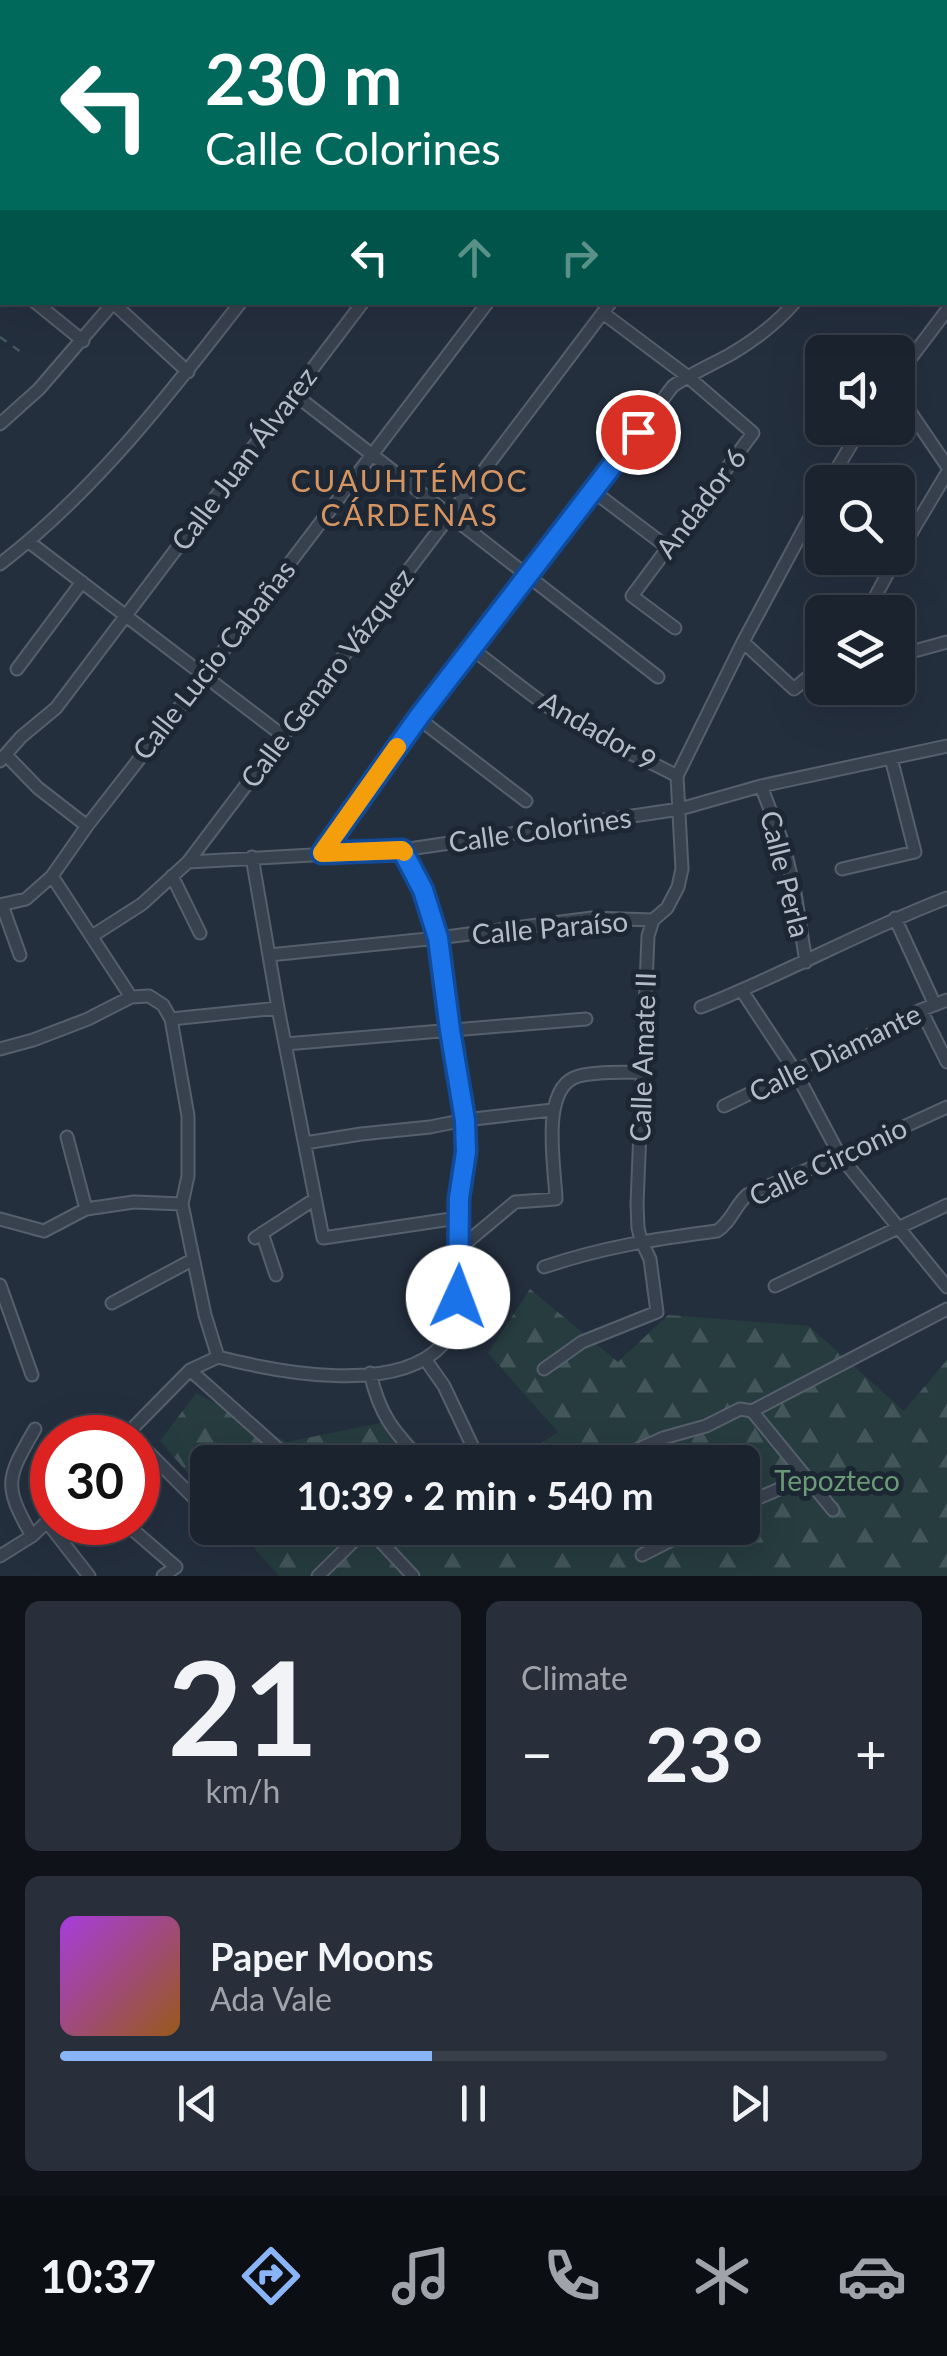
<!DOCTYPE html>
<meta charset="utf-8">
<style>
:root{--surface:#1b232e;--page:#282f3a;--text:#f1f3f6;--muted:#a0a4aa;--line:#39404a;--accent:#8ab4f8}
body{margin:0;font-family:Lato,sans-serif;background:var(--page);color:var(--text);height:100vh;display:flex;flex-direction:column;font-size:38px;white-space:nowrap}
*{box-sizing:border-box;margin:0}
p{font-size:32px;color:var(--muted)}
.icon{flex:none;width:55px;height:55px;fill:none;stroke:currentColor;stroke-width:2;stroke-linecap:round;stroke-linejoin:round}
.map{position:relative;height:1576px;overflow:hidden}
.panel{display:flex;flex-direction:column;gap:25px;padding:25px;background:#0f1319;flex:1}
.panel>*{flex:none}
.banner{position:absolute;left:0px;top:0px;width:948px;height:305px;box-shadow:0 10px 40px #0002,0 0 0 2px var(--line);background:#00695c;color:#fff;overflow:hidden}
.tools{position:absolute;left:805px;top:335px;display:grid;gap:20px}
.tools a{display:grid;place-items:center;width:110px;height:110px;border-radius:15px;background:var(--surface);box-shadow:0 10px 40px #0002,0 0 0 2px var(--line);font-size:50px}
.speed{position:absolute;left:30px;top:1415px;display:flex;gap:20px;font-size:50px;font-weight:700;text-align:center}
.speed>*{display:grid;place-content:center;width:130px;height:130px;border-radius:50%;background:var(--surface);box-shadow:0 10px 40px #0002,0 0 0 2px var(--line);line-height:1}
.speed .limit{border:15px solid #d22;background:#fff;color:#111}
.pin{position:absolute;display:grid;place-items:center;width:85px;height:85px;color:#fff;margin:-42px;border:5px solid #fff;border-radius:50%;box-shadow:0 2px 10px #0007}
.me{position:absolute;width:110px;margin:-55px;rotate:2deg;stroke-linejoin:round;filter:drop-shadow(0 0 8px #0008)}
.turn{display:flex;align-items:center;gap:35px;height:210px;padding:0 40px;font-size:45px}
.turn .icon{width:130px;height:130px;stroke-width:2.5}
.turn b{display:block;font-size:70px;line-height:85px}
.lanes{display:flex;align-items:center;height:95px;padding:0 40px;background:#0003;justify-content:center;gap:50px;direction:ltr}
.lanes .off{opacity:.35}
.big{font-size:75px;font-weight:700;line-height:1.1}
.panel .tile{flex:1;display:flex;flex-direction:column;justify-content:center;gap:15px;min-width:0;padding:0 35px;border-radius:15px;background:var(--page)}
.panel .dial{align-items:center;gap:0}
.dial b{font-size:130px;line-height:1}
.song{display:flex;align-items:center;gap:30px}
.cover{width:120px;height:120px;border-radius:15px;background:linear-gradient(135deg,hsl(280 70% 55%),hsl(30 70% 35%))}
.played{height:10px;border-radius:5px;background:linear-gradient(90deg,var(--accent) 45%,var(--line) 45%)}
.keys{display:flex;justify-content:space-around;direction:ltr}
.heat{display:flex;justify-content:space-between;align-items:center;font-size:55px;direction:ltr}
.panel .tiles{flex:1;display:grid;gap:25px;grid-template-columns:1fr 1fr}
.tile:last-child{grid-column:span 2}
.trip{position:absolute;left:190px;top:1445px;width:570px;height:100px;border-radius:15px;background:var(--surface);box-shadow:0 10px 40px #0002,0 0 0 2px var(--line);font-weight:700;line-height:100px;text-align:center}
.tab-bar{display:flex;height:160px;justify-content:space-around;align-items:center;background:#0b0e12;color:var(--muted)}
.tab-bar .icon{width:70px;height:70px}
.tab-bar .on{color:var(--accent)}
.tab-bar b{font-size:45px;color:var(--text)}
.map>svg:first-child{display:block}
</style>
<div class="map">
<svg width="947" height="1576" viewBox="0 0 947 1576">
<defs>
<pattern id="forest-firs" width="22" height="20" patternUnits="userSpaceOnUse" patternTransform="scale(2.5)"><rect width="22" height="20" fill="#263c3f"/><path d="M5 1l3.5 6h-7zM16 11l3.5 6h-7z" fill="#435659"/></pattern>
</defs>
<rect width="100%" height="100%" fill="#242f3e"/>
<path fill="url(#forest-firs)" d="M530,1289L618,1362L668,1315L809,1326L904,1411L947,1360V1576H279L236,1528H742V1462H513L558,1432L488,1353Z
M196,1393L287,1442L395,1420L435,1462H208L207,1495L160,1441Z"/>
<g fill="none" stroke-linecap="round" stroke-linejoin="round">
<g stroke="#565f6c" stroke-width="15">
<path id="minor" d="M86,0L87,2
M181,0L184,2
M289,0L291,2
M487,0L489,2
M618,0L620,2
M771,0L772,2
M55,2L59,0
M102,2L106,0
M319,2L320,0
M401,2L404,0
M716,2L718,0
M0,42L2,40
M945,129L947,128
M0,180L2,179
M0,275L2,277
M35,302L83,341
M112,302L188,372
M603,313L687,376L753,433L632,596L675,628
M898,375L947,310
M294,394L658,677
M898,394L947,466
M0,424L39,389L114,302
M829,482L861,428
M593,491L667,547
M29,542L282,735
M898,555L947,473
M0,564C94,492 169,395 241,302
M867,612L896,558
M743,642L794,689L822,665
M472,649C515,681 558,719 607,742C630,754 654,763 677,776
M898,660L907,653L947,642
M17,669L82,582
M418,718L526,801
M6,755L38,788L87,826
M0,761L21,737L56,708L363,302
M761,786L784,846L795,893L806,962
M322,853L418,718L673,386C691,374 711,365 731,354C753,341 778,322 795,302
M252,857L278,1008L323,1238L458,1218
M188,862L402,850L680,809L761,786L947,746
M842,869L915,852L891,758
M52,876L131,997
M172,876L200,933
M0,905L26,899L52,876L87,826L204,676L488,302
M2,905L20,955
M895,918L935,1005
M92,936L142,904L188,862L611,302
M269,955L438,938L592,918L653,920
M742,991L795,1071L840,1156L947,1287
M701,1007C785,974 863,930 947,898
M921,1010L947,1062
M171,1019L278,1008
M285,1044L586,1019
M0,1049L33,1040L88,1019L131,997L149,996L163,1005L171,1019L188,1116V1176L182,1204L205,1315L218,1357
M724,1106L921,1010L947,1000
M67,1137L86,1209
M305,1143L361,1134L430,1127L465,1120L552,1110
M0,1219L44,1231L86,1209L134,1202L182,1204
M262,1233L276,1275
M255,1238L315,1199
M460,1248L515,1202L556,1199C555,1167 539,1086 579,1076C599,1071 623,1073 643,1072
M544,1267C603,1247 655,1239 717,1231C731,1222 735,1206 747,1195L840,1156L947,1107
M0,1285L32,1375
M775,1286L947,1205
M112,1303L192,1260
M218,1357C277,1372 397,1396 443,1344C467,1315 459,1255 458,1219C458,1186 467,1154 465,1121C463,1091 455,1061 450,1031C444,1001 444,971 439,941C433,909 417,879 402,850
M425,1359L444,1386L480,1462
M544,1369L582,1342L657,1312L650,1259L641,1240L638,1228L637,1204L648,936L653,920L667,908L678,887L682,869L677,776L743,642L822,495
M190,1370L293,1462
M370,1373C380,1416 393,1430 422,1462
M752,1411L947,1309
M123,1438L190,1370L218,1357
M138,1442L208,1512
M609,1462L663,1438L706,1426L740,1409L752,1411L833,1510
M742,1505L805,1478
M47,1522L89,1576
M124,1522L176,1567L163,1576
M223,1528L234,1538
M368,1528L413,1576
M32,1536C3,1485 6,1479 35,1429
M642,1555L695,1528
M0,1556L32,1536L52,1517
M318,1576L367,1528"/>
</g>
<path stroke="#44595c" stroke-width="2.5" stroke-dasharray="8 8" stroke-linecap="butt" d="M0,337L25,355"/>
<use href="#minor" stroke="#38414e" stroke-width="11"/>
</g>
<g fill="none" stroke-linecap="round" stroke-linejoin="round">
<g stroke="#114b97" stroke-width="25">
<path id="route" d="M458,1297L459,1198L466,1152L465,1120L450,1030L438,938L423,890L402,850L322,853L418,718L638,432"/>
</g>
<use href="#route" stroke="#1a73e8" stroke-width="18"/>
<path stroke="#f59e0b" stroke-width="18" d="M397,747L322,853L402,850L404,852"/>
</g>
<g text-anchor="middle" stroke-width="10" stroke-linejoin="round" paint-order="stroke">
<g font-size="28" fill="#b4bcc9" stroke="#1d2633">
<text transform="translate(244 459) rotate(-53)" y="10">Calle Juan Álvarez</text>
<text transform="translate(701 503) rotate(-53)" y="10">Andador 6</text>
<text transform="translate(214 660) rotate(-52)" y="10">Calle Lucio Cabañas</text>
<text transform="translate(327 678) rotate(-53)" y="10">Calle Genaro Vázquez</text>
<text transform="translate(598 731) rotate(30)" y="10">Andador 9</text>
<text transform="translate(540 830) rotate(-8)" y="10">Calle Colorines</text>
<text transform="translate(785 874) rotate(76)" y="10">Calle Perla</text>
<text transform="translate(550 928) rotate(-5)" y="10">Calle Paraíso</text>
<text transform="translate(835 1053) rotate(-26)" y="10">Calle Diamante</text>
<text transform="translate(643 1057) rotate(-88)" y="10">Calle Amate II</text>
<text transform="translate(828 1162) rotate(-25)" y="10">Calle Circonio</text>
</g>
<g font-size="28" fill="#6b9a76" stroke="#1d2633">
<text x="837" y="1491">Tepozteco</text>
</g>
<g font-size="30" letter-spacing="2.5" fill="#d59563" stroke="#1d2633">
<text x="410" y="492">CUAUHTÉMOC<tspan x="410" dy="34">CÁRDENAS</tspan></text>
</g>
</g>
</svg>
<div class="tools">
<a><svg class="icon" aria-label="sound" viewBox="0 0 24 24"><path d="M4 9h4l5-4v14l-5-4H4zM17 9q2 3 0 6"/></svg></a>
<a><svg class="icon" aria-label="search" viewBox="0 0 24 24"><circle cx="10" cy="10" r="6"/><path d="M15 15l6 6"/></svg></a>
<a><svg class="icon" aria-label="layers" viewBox="0 0 24 24"><path d="M12 4l9 5-9 5-9-5zM3 14l9 5 9-5"/></svg></a>
</div>
<div class="speed"><div class="limit">30</div></div>
<div class="pin" style="left:638px;top:432px;background:#d93025"><svg class="icon" aria-label="arrive" viewBox="0 0 24 24"><path d="M6 21V4h12l-3 4 3 4H6"/></svg></div>
<svg class="me" style="left:458px;top:1297px" viewBox="-20 -20 40 40"><circle r="19" fill="#fff"/><path d="M0-13L10 11 0 6-10 11z" fill="#1a73e8"/></svg>
<div class="trip">10:39 · 2 min · 540 m</div>
<div class="banner">
<div class="turn"><svg class="icon" aria-label="left" viewBox="0 0 24 24"><path d="M17 20v-9H6M10 6l-5 5 5 5"/></svg><div><b>230 m</b>Calle Colorines</div></div>
<div class="lanes"><svg class="icon" aria-label="left" viewBox="0 0 24 24"><path d="M17 20v-9H6M10 6l-5 5 5 5"/></svg><svg class="icon off" aria-label="ahead" viewBox="0 0 24 24"><path d="M12 20V5M6 11l6-6 6 6"/></svg><svg class="icon off" aria-label="right" viewBox="0 0 24 24"><path d="M7 20v-9h11M14 6l5 5-5 5"/></svg></div>
</div>
</div>
<section class="panel">
<div class="tiles">
<div class="tile dial"><b>21</b><p>km/h</p></div>
<div class="tile"><p>Climate</p>
<div class="heat"><a>−</a><b class="big">23°</b><a>+</a></div>
</div>
<div class="tile">
<div class="song"><i class="cover"></i><div><b>Paper Moons</b><p>Ada Vale</p></div></div>
<div class="played"></div>
<div class="keys"><svg class="icon" aria-label="previous" viewBox="0 0 24 24"><path d="M18 5L8 12l10 7zM5 5v14"/></svg><svg class="icon" aria-label="pause" viewBox="0 0 24 24"><path d="M8 5v14M16 5v14"/></svg><svg class="icon" aria-label="next" viewBox="0 0 24 24"><path d="M6 5l10 7-10 7zM19 5v14"/></svg></div>
</div>
</div>
</section>
<nav class="tab-bar">
<b>10:37</b>
<svg class="icon on" aria-label="directions" viewBox="0 0 24 24"><path d="M12 3l9 9-9 9-9-9zM9 14v-3h6M13 9l2 2-2 2"/></svg>
<svg class="icon" aria-label="music" viewBox="0 0 24 24"><path d="M9 18V5l10-2v13"/><circle cx="6" cy="18" r="3"/><circle cx="16" cy="16" r="3"/></svg>
<svg class="icon" aria-label="phone" viewBox="0 0 24 24"><path d="M5 4h4l2 5-3 2q2 4 5 5l2-3 5 2v4C11 20 4 13 5 4z"/></svg>
<svg class="icon" aria-label="climate" viewBox="0 0 24 24"><path d="M12 3v18M4 7l16 10M4 17L20 7"/></svg>
<svg class="icon" aria-label="car" viewBox="0 0 24 24"><path d="M5 17H2v-5l4-1 3-4h7l3 4 3 1v5h-3M9 17h6M6 11h13"/><circle cx="7" cy="17" r="2"/><circle cx="17" cy="17" r="2"/></svg>
</nav>
